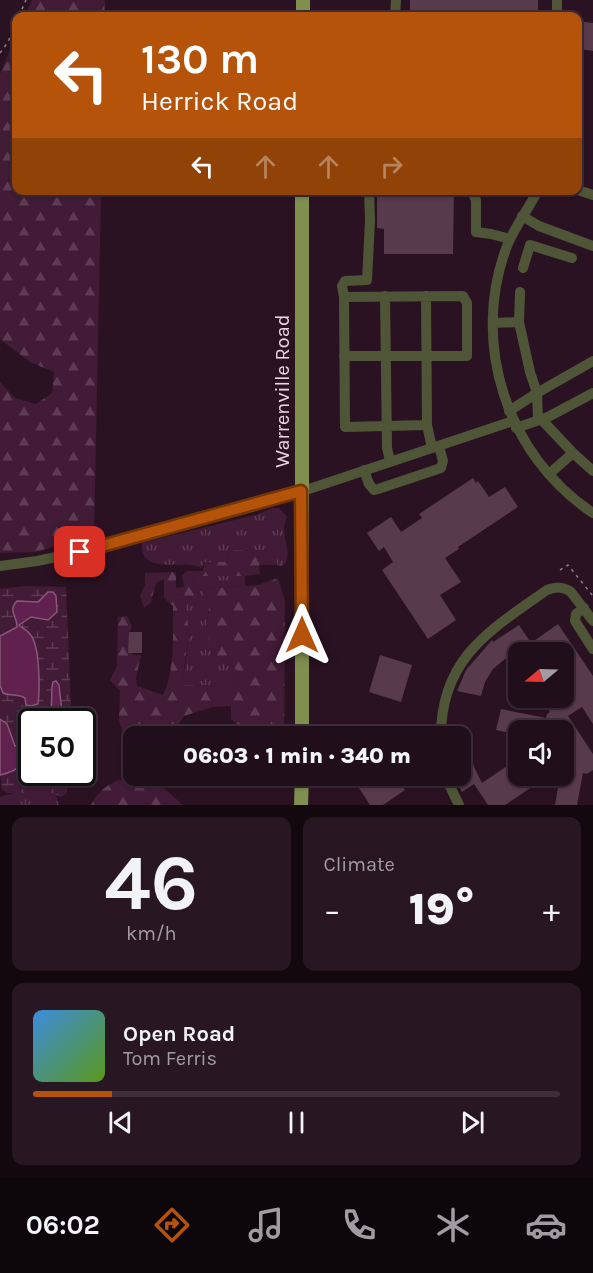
<!DOCTYPE html>
<meta charset="utf-8">
<style>
:root{--surface:#200e1a;--page:#281723;--text:#f1f3f6;--muted:#a29ca2;--line:#3d2e39;--accent:#b45309}
body{margin:0;font-family:Karla,sans-serif;background:var(--page);color:var(--text);height:100vh;display:flex;flex-direction:column;font-size:22px;white-space:nowrap}
*{box-sizing:border-box;margin:0}
p{font-size:20px;color:var(--muted)}
.icon{flex:none;width:33px;height:33px;fill:none;stroke:currentColor;stroke-width:2;stroke-linecap:round;stroke-linejoin:round}
.map{position:relative;height:805px;overflow:hidden}
.side{display:flex;flex-direction:column;gap:12px;padding:12px;background:#12080e;flex:1}
.side>*{flex:none}
.top-card{position:absolute;left:12px;top:12px;width:570px;height:183px;border-radius:12px;box-shadow:0 2px 4px #0004,0 0 0 2px var(--line);background:#b45309;color:#fff;overflow:hidden}
.needle{width:39px;rotate:251deg}
.buttons{position:absolute;left:508px;top:642px;display:grid;gap:12px}
.buttons a{display:grid;place-items:center;width:66px;height:66px;border-radius:12px;background:var(--surface);box-shadow:0 2px 4px #0004,0 0 0 2px var(--line);font-size:30px}
.speed{position:absolute;left:18px;top:708px;display:flex;gap:12px;font-size:30px;font-weight:700;text-align:center}
.speed>*{display:grid;place-content:center;width:78px;height:78px;border-radius:50%;background:var(--surface);box-shadow:0 2px 4px #0004,0 0 0 2px var(--line);line-height:1}
.speed .limit{border:3px solid #111;border-radius:9px;background:#fff;color:#111}
.pin{position:absolute;display:grid;place-items:center;width:51px;height:51px;color:#fff;margin:-26px;border-radius:12px;box-shadow:0 3px 9px #0006}
.me{position:absolute;width:66px;margin:-33px;rotate:0deg;stroke-linejoin:round;filter:drop-shadow(0 0 4px #0008)}
.turn{display:flex;align-items:center;gap:21px;height:126px;padding:0 30px;font-size:27px}
.turn .icon{width:78px;height:78px;stroke-width:2.5}
.turn b{display:block;font-size:42px;line-height:51px}
.lanes{display:flex;align-items:center;height:57px;padding:0 30px;background:#0003;justify-content:center;gap:30px;direction:ltr}
.lanes .off{opacity:.35}
.big{font-size:45px;font-weight:800;line-height:1.1}
.side .card{flex:1;display:flex;flex-direction:column;justify-content:center;gap:9px;min-width:0;padding:0 21px;border-radius:12px;background:var(--page)}
.side .dial{align-items:center;gap:0}
.dial b{font-size:78px;line-height:1}
.song{display:flex;align-items:center;gap:18px}
.cover{width:72px;height:72px;border-radius:9px;background:linear-gradient(135deg,hsl(210 70% 55%),hsl(90 70% 35%))}
.played{height:6px;border-radius:3px;background:linear-gradient(90deg,var(--accent) 15%,var(--line) 15%)}
.keys{display:flex;justify-content:space-around;direction:ltr}
.heat{display:flex;justify-content:space-between;align-items:center;font-size:33px;direction:ltr}
.side .tiles{flex:1;display:grid;gap:12px;grid-template-columns:1fr 1fr}
.card:last-child{grid-column:span 2}
.trip{position:absolute;left:123px;top:726px;width:348px;height:60px;border-radius:12px;background:var(--surface);box-shadow:0 2px 4px #0004,0 0 0 2px var(--line);font-weight:800;line-height:60px;text-align:center}
.dock{display:flex;height:96px;justify-content:space-around;align-items:center;background:#0d060a;color:var(--muted)}
.dock .icon{width:42px;height:42px}
.dock .active{color:var(--accent)}
.dock b{font-size:27px;color:var(--text)}
.map>svg:first-child{display:block}
</style>
<div class="map">
<svg width="593" height="805" viewBox="0 0 593 805">
<defs>
<pattern id="grass-tufts" width="24" height="20" patternUnits="userSpaceOnUse" patternTransform="scale(1.5)"><rect width="24" height="20" fill="#421b36"/><path d="M3 7l-1-3M5 7V3M7 7l1-3M15 17l-1-3M17 17v-4M19 17l1-3" fill="none" stroke="#5d3b53"/></pattern>
<pattern id="forest-firs" width="22" height="20" patternUnits="userSpaceOnUse" patternTransform="scale(1.5)"><rect width="22" height="20" fill="#421b36"/><path d="M5 1l3.5 6h-7zM16 11l3.5 6h-7z" fill="#5d3b53"/></pattern>
<pattern id="wetland-marsh" width="20" height="14" patternUnits="userSpaceOnUse" patternTransform="scale(1.5)"><rect width="20" height="14" fill="#421b36"/><path d="M1 5h8M5 5V1M11 12h8M15 12V8" fill="none" stroke="#5d3b53"/></pattern>
</defs>
<rect width="100%" height="100%" fill="#2b1223"/>
<path fill="url(#grass-tufts)" d="M272,508H279L287,517C286,520 285,523 284,526C283,539 293,555 283,566H278L272,551L231,550L227,562H205L201,568C182,558 140,577 142,543L259,514Z
M193,571H203L202,576H245V586L203,589L209,608L206,631L215,654L239,672L233,686L181,685L185,668L189,631L176,596L180,594L189,597L196,605L200,596L191,584L195,578Z
M14,793H55L59,805H0V797Z"/>
<path fill="url(#forest-firs)" d="M32,0H105L104,16H25Z
M16,36V190L101,191L94,536L35,552L0,553V382L15,398L36,404L52,393L54,372L30,362L0,339V74Z
M231,550L272,551L277,565H259L260,574L245,576H201L205,562H227Z
M187,571H193L195,578L191,584L200,596L201,602L196,605L189,597L180,594L176,596L185,602L189,631L182,685L233,686L239,672L215,654L206,631L209,608L203,589L258,585L278,578L285,601L284,736H250L231,719V706L212,707L184,716L173,732L159,736H134L133,741L126,740L119,721L120,691L110,680L117,666L118,617L127,616L132,626L129,634L130,651L134,655H141L136,678L137,686L163,695C175,673 173,631 173,606L164,598V579L156,583L151,602L144,608L140,596L145,585V573L176,572V588L184,587L182,576Z
M134,776L159,784L183,805H91C101,787 113,780 134,776Z"/>
<path fill="url(#wetland-marsh)" d="M25,586L66,587L71,709L66,716L67,721H63L59,688L52,687L51,721L30,722L25,727V734L20,745L15,746L7,724L0,719V685L3,693L12,696H23L38,704L39,691L34,641L30,633L19,625L31,617L43,620V596L38,602L17,601V627L0,636V589Z
M31,747L32,772L68,773L67,793L61,797L56,795L54,793H7L2,789L0,775C16,771 25,762 31,747Z"/>
<path fill="#60214e" stroke="#89577a" stroke-width="1.5" d="M48,592H53L56,596L57,612L48,620L31,617L19,625C22,628 27,630 30,634C40,645 40,689 38,704L31,706L26,705L25,698C20,694 10,696 3,693L0,685V636L17,627C18,617 7,611 17,601L38,602Z
M56,681L59,685L63,721H51L52,687L53,682Z
M0,719L7,724L15,746L20,745L25,734L27,722L32,723C32,749 30,769 0,775Z"/>
<path fill="#573a4c" d="M410,0H538V15L410,16Z
M584,22L593,23V51L580,49Z
M385,190H454L453,254H384V229L377,228V192Z
M473,478L476,483L478,481L489,497L505,487L518,507L458,547L459,549L445,558L461,582L440,595L456,620L428,639L382,570L393,562L384,547L379,551L367,533L391,517L401,532L422,518L419,514Z
M558,624L593,676V724L582,707L568,716L593,754V770L587,774L583,773L577,805H555L560,776H564V730H519V735L496,730L501,709L546,718L547,714L550,712L541,698H564V652H519V664L512,653L493,669L485,682L481,696L457,691L466,670L492,640L493,642L519,625L531,643Z
M129,632H142V653H128Z
M380,655L412,665L401,702L369,692Z
M460,734L472,737L471,752L474,767L482,783L519,758V776H548L505,805H488L474,784L462,792L454,776H460Z
M372,776H395L405,790L383,805H370L357,785Z"/>
<g fill="none" stroke-linecap="round" stroke-linejoin="round">
<path stroke="#907b89" stroke-width="1.5" stroke-dasharray="3 4.5" stroke-linecap="butt" d="M19,16L26,0
M0,53L8,42L16,22
M560,570L568,565L593,596"/>
<path stroke="#4e5637" stroke-width="10" d="M557,0V16
M395,16L396,0
M578,56V84
M471,190L476,200V232L491,234L510,239
M538,190C528,210 515,226 507,246C470,343 507,456 593,513
M578,190L593,195
M522,216L539,226L593,246
M523,268L530,245L572,258
M520,292L519,322L530,372L537,393L538,419
M385,296L387,448L390,461
M426,296L427,425L432,448
M344,297L342,286L345,281L367,280L370,221L369,190
M493,323L519,322
M344,356H467V303L463,296L344,297L345,427L427,425
M509,411L537,393L593,361
M541,419L573,453L593,471
M516,428L548,417L593,393
M364,470L369,484L374,490L378,489L441,468L443,461L439,446
M549,474L573,453
M0,566L37,561L80,552L282,498L513,421
M584,608L576,614L575,621L593,649
M441,736C441,658 490,630 547,590C556,587 563,586 571,592L593,621
M445,776L459,805"/>
<path stroke="#7f8f4e" stroke-width="14" d="M303,16V0
M302,736V190
M301,805L302,776"/>
</g>
<g fill="none" stroke-linecap="round" stroke-linejoin="round">
<g stroke="#753606" stroke-width="15">
<path id="route" d="M80,552L301,491L302,635"/>
</g>
<use href="#route" stroke="#b45309" stroke-width="10"/>
</g>
<g text-anchor="middle" stroke-width="5" stroke-linejoin="round" paint-order="stroke">
<g font-size="20" fill="#e8d6e1" stroke="#2b1223">
<text transform="translate(282 391) rotate(-90)" y="7">Warrenville Road</text>
</g>
</g>
</svg>
<div class="buttons">
<a><svg class="needle" viewBox="-14 -14 28 28"><path d="M0-13l5 13h-10z" fill="#e53935"/><path d="M0 13l5-13h-10z" fill="#a29ca2"/></svg></a>
<a><svg class="icon" aria-label="sound" viewBox="0 0 24 24"><path d="M4 9h4l5-4v14l-5-4H4zM17 9q2 3 0 6"/></svg></a>
</div>
<div class="speed"><div class="limit">50</div></div>
<div class="pin" style="left:80px;top:552px;background:#d93025"><svg class="icon" aria-label="arrive" viewBox="0 0 24 24"><path d="M6 21V4h12l-3 4 3 4H6"/></svg></div>
<svg class="me" style="left:302px;top:635px" viewBox="-20 -20 40 40"><path d="M0-17L14 15 0 8-14 15z" fill="#b45309" stroke="#fff" stroke-width="4"/></svg>
<div class="trip">06:03 · 1 min · 340 m</div>
<div class="top-card">
<div class="turn"><svg class="icon" aria-label="left" viewBox="0 0 24 24"><path d="M17 20v-9H6M10 6l-5 5 5 5"/></svg><div><b>130 m</b>Herrick Road</div></div>
<div class="lanes"><svg class="icon" aria-label="left" viewBox="0 0 24 24"><path d="M17 20v-9H6M10 6l-5 5 5 5"/></svg><svg class="icon off" aria-label="ahead" viewBox="0 0 24 24"><path d="M12 20V5M6 11l6-6 6 6"/></svg><svg class="icon off" aria-label="ahead" viewBox="0 0 24 24"><path d="M12 20V5M6 11l6-6 6 6"/></svg><svg class="icon off" aria-label="right" viewBox="0 0 24 24"><path d="M7 20v-9h11M14 6l5 5-5 5"/></svg></div>
</div>
</div>
<section class="side">
<div class="tiles">
<div class="card dial"><b>46</b><p>km/h</p></div>
<div class="card"><p>Climate</p>
<div class="heat"><a>−</a><b class="big">19°</b><a>+</a></div>
</div>
<div class="card">
<div class="song"><i class="cover"></i><div><b>Open Road</b><p>Tom Ferris</p></div></div>
<div class="played"></div>
<div class="keys"><svg class="icon" aria-label="previous" viewBox="0 0 24 24"><path d="M18 5L8 12l10 7zM5 5v14"/></svg><svg class="icon" aria-label="pause" viewBox="0 0 24 24"><path d="M8 5v14M16 5v14"/></svg><svg class="icon" aria-label="next" viewBox="0 0 24 24"><path d="M6 5l10 7-10 7zM19 5v14"/></svg></div>
</div>
</div>
</section>
<nav class="dock">
<b>06:02</b>
<svg class="icon active" aria-label="directions" viewBox="0 0 24 24"><path d="M12 3l9 9-9 9-9-9zM9 14v-3h6M13 9l2 2-2 2"/></svg>
<svg class="icon" aria-label="music" viewBox="0 0 24 24"><path d="M9 18V5l10-2v13"/><circle cx="6" cy="18" r="3"/><circle cx="16" cy="16" r="3"/></svg>
<svg class="icon" aria-label="phone" viewBox="0 0 24 24"><path d="M5 4h4l2 5-3 2q2 4 5 5l2-3 5 2v4C11 20 4 13 5 4z"/></svg>
<svg class="icon" aria-label="climate" viewBox="0 0 24 24"><path d="M12 3v18M4 7l16 10M4 17L20 7"/></svg>
<svg class="icon" aria-label="car" viewBox="0 0 24 24"><path d="M5 17H2v-5l4-1 3-4h7l3 4 3 1v5h-3M9 17h6M6 11h13"/><circle cx="7" cy="17" r="2"/><circle cx="17" cy="17" r="2"/></svg>
</nav>
